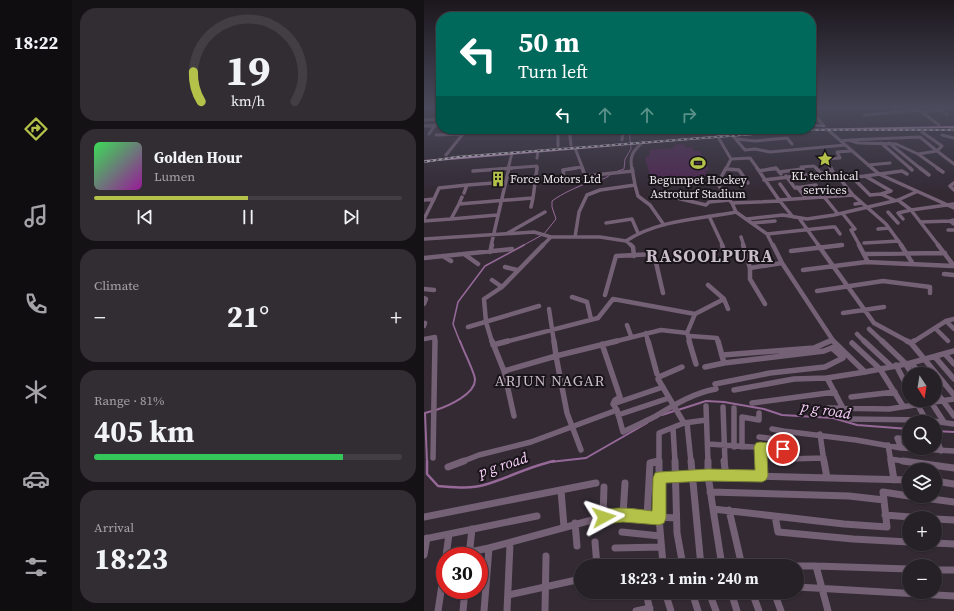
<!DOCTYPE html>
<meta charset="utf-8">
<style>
:root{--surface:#262027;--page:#322d33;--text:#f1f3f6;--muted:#a4a3a7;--line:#423e44;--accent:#b4c24a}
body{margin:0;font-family:"Source Serif 4",serif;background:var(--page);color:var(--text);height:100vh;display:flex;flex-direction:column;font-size:15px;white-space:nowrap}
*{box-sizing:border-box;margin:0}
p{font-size:13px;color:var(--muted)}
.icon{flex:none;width:22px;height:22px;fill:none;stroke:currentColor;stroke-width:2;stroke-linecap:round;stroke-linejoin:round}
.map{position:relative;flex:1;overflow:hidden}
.drawer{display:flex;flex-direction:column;gap:8px;padding:8px;background:#151215;width:352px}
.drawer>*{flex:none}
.hud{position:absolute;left:12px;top:12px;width:380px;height:122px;border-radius:16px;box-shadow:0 1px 3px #0004,0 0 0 1px var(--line);background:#00695c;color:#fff;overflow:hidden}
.needle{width:26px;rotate:168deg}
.controls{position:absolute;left:478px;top:367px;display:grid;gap:8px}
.controls a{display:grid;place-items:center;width:40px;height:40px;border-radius:50%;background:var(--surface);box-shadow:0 1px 3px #0004,0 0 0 1px var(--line);font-size:20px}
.speed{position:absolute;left:12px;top:547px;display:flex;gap:8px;font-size:20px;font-weight:700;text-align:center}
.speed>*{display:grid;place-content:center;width:52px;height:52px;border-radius:50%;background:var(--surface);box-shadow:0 1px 3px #0004,0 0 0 1px var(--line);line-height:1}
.speed .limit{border:6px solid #d22;background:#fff;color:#111}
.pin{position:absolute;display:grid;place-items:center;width:34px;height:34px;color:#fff;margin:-17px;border:2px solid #fff;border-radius:50%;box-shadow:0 1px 4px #0007}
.me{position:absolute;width:44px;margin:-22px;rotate:85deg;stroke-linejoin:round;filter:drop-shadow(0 0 3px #0008)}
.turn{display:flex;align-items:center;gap:14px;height:84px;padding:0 16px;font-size:18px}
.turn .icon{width:52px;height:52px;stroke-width:2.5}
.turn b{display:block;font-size:28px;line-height:34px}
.lanes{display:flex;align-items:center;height:38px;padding:0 16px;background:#0003;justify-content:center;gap:20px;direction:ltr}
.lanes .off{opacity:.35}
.big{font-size:30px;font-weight:700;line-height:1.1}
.drawer .widget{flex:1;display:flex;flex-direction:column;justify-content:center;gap:6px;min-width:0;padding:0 14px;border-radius:16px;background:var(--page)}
.drawer .dial{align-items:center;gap:0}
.dial svg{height:104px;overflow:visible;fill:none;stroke:var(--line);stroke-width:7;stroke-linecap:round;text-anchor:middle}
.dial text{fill:var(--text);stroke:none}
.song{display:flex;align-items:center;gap:12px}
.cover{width:48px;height:48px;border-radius:6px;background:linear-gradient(135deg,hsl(130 70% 55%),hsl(300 70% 35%))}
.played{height:4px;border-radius:2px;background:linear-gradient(90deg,var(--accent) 50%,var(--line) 50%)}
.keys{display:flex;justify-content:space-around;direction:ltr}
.heat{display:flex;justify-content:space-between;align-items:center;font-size:22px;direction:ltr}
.charge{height:6px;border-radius:3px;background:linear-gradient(90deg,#34c759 81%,var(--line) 0)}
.trip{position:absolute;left:150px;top:559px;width:230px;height:40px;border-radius:20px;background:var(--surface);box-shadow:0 1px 3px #0004,0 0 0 1px var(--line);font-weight:700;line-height:40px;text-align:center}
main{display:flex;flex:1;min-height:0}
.tabs{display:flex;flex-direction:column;width:72px;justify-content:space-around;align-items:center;background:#0f0d10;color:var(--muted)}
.tabs .icon{width:28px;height:28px}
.tabs .selected{color:var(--accent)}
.tabs b{font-size:18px;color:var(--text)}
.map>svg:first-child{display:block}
</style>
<main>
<nav class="tabs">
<b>18:22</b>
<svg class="icon selected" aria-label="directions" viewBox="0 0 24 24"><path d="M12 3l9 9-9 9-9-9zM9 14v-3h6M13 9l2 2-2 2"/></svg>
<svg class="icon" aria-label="music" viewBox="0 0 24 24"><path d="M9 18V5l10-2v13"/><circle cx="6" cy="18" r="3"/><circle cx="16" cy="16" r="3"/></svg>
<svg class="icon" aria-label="phone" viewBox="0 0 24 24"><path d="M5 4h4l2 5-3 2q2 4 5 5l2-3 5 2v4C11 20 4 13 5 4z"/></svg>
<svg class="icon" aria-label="climate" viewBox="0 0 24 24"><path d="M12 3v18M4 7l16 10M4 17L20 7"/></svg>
<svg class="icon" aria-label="car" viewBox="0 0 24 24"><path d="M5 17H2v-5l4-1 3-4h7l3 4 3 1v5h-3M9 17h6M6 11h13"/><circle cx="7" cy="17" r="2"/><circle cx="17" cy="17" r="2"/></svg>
<svg class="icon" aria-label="filters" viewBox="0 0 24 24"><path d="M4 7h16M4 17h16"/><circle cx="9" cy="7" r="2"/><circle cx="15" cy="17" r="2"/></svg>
</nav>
<section class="drawer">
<div class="widget dial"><svg viewBox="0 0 100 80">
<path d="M14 69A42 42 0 1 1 86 69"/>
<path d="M14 69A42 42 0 0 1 8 46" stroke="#b4c24a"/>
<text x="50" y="56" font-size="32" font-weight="700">19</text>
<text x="50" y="72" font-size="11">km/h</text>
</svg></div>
<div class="widget">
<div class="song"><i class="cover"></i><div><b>Golden Hour</b><p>Lumen</p></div></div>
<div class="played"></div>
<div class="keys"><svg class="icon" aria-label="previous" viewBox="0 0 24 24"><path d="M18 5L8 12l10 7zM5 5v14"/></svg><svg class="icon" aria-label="pause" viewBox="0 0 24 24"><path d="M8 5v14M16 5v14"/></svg><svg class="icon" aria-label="next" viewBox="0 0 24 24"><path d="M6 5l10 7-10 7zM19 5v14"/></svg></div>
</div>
<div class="widget"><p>Climate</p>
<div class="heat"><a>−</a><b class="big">21°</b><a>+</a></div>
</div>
<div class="widget"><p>Range · 81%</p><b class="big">405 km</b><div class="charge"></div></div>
<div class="widget"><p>Arrival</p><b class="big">18:23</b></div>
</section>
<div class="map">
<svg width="530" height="611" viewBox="0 0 530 611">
<rect width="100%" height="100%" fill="#332a34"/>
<path fill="#4f2851" d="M260,144L262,148L268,147L270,151H276L285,170L281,171L284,178L228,183L221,157L226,156L225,150L250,148V145Z"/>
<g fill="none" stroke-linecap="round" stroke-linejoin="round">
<path stroke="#966998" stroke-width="1" d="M194,171L200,169L201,159L207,149L205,129
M98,246L120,234L132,219L128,207V201C139,193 151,188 163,183C171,180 180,181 187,174"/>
<path stroke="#966998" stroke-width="1.5" d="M36,342L29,324L34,302L61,266L100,245"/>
<path stroke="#966998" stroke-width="2" d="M12,410C24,406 52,394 51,379C50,371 39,350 36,341
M254,410L282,401L300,402L340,409L358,415L409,418L433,425L485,429
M238,415L250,411
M511,431L530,432
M3,462L1,413L8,411
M126,462L162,458L223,423"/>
<path stroke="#966998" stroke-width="2.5" d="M3,461V474L14,486C29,487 46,489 60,485C84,478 106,466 130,461"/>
<path stroke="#756175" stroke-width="3" d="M425,107H435
M468,107L475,112
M491,107L515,125
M512,107L523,114
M387,111L400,126
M499,112L517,110
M440,115L496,110
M0,120L14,119L17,117
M0,126L17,125
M526,128L530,130
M134,129V146
M145,129L147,145
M167,129L166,131L199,130
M403,129L449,169
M498,132L518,146L513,151L530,164
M5,134L11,125
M12,135L39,134
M518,135L530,138
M309,136L321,150L331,149L346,152L421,145
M294,137L307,159
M496,137L513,151L494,154L472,144L434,143L425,140Z
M313,139L331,141L363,138L368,144
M198,140L199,129
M417,141L425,140
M457,143L487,169
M465,143L497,169
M151,148L159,169
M494,154L515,169
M22,155L43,129
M113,158L114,151
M307,159L326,158L334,169
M444,165L466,163
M75,169L113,166V169
M84,169L88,153
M145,169L158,167
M208,169C205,156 209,151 219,142
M302,169L307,159
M346,169H353
M379,169L377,167L390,166L393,169
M407,169L401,159L416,158L413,152L427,151"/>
<path stroke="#756175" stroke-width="3.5" d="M158,168L162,178
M302,168L294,183L298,192L308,203L312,212L343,234L349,246
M333,168L355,200L429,195L462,224L478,246
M392,168L396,172
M407,168L409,172
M448,168L455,174L530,208
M486,168L488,170
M496,168L505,175
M513,168L519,172
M303,169L315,170L324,183
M49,171L88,168
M335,171L352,168L357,174
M355,172L379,169L378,168
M161,176L209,171
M362,176L371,188L392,185
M441,176L478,171L483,174
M429,178L446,195L457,194L470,200
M416,179L441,176L467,191L457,194
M130,180L140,179L139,170L152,168
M340,180L406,172L416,179L429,195
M530,183L526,186L530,190
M356,184L366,198
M211,185L214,196L226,205L240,225
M373,187L381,197
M40,193L43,185L82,182
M236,194L282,205L285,202L306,200
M38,197L35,204L109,198L113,168
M401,198L414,214
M0,200L10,199L15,188L43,185
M355,200L369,217
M474,200L487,210L530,204
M308,203L357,201
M35,204L27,219L73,215
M431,204L438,203
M107,207L109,198
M464,212L474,223
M419,214L431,229L427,230L436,246
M285,216L299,246
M375,218L395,246
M0,219L10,199
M323,219L359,215L383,219L410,215L474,200L492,192
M479,219L474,213L487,210L515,246
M530,220L526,221L530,224
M0,221L27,219
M496,222L526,221
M182,223L208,219L214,233
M328,223L351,221
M454,229L465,228
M524,230H530
M84,233L121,212
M343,234L408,227H411L416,234
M151,237L155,212L163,195L176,190L211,185L208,168
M317,237L320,246
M0,239L110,232L127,237H176L202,241C233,220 276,219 312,212
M202,241L208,246
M440,243L475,241
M67,246L85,168
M118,246L127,237
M411,246L418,245"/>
<path stroke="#756175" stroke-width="4.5" d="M207,245L209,247L210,256
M298,245L301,255
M319,245L326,268
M349,245L358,263L410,342
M394,245L450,323L485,342
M435,245L444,262
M477,245L489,264
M514,245L530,266
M367,251L418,245
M66,252L68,245
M40,254L54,264
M440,254L521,253
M19,256L27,261
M0,258L88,249
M81,267L93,270
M379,270L442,262L529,266
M520,274L530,275
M68,280L78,287
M0,289L10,290
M393,291L459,281L506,287V293
M181,295L192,256L230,254L239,293
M148,297L163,302L167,319
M0,298L2,299L0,304
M300,299L304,309
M341,304L326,279V268L358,263
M125,309L130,342
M419,313L460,307
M522,321L530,329
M203,325L207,336
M0,326L1,323
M44,327L115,306
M511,328L524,341
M445,329L459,342
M222,333L224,342
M433,334L441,342
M266,336L293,338L294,342
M0,339L11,337V342
M68,342L62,322L60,299L78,287L119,245
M81,342L174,318L189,299L271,314
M189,342L237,330L263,333
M266,342L263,333L271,314L300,299L284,285
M404,342L408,340
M489,342L522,321L530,319"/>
<path stroke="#756175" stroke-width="5.5" d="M68,341L80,371L132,356L143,413L157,450
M130,341L132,356L193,341
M224,341L233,374
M265,341L272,364
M294,341L300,363
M409,341L441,372
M440,341L467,366
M458,341L481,363L488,374
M483,341L487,343L530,395
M428,343L456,369L479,406
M487,343L490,341
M178,344L196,397L191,400L189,404L193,410L199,432C209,427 220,422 230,417C250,405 269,393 292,389
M69,345L84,341
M521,354L530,364
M299,355L390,348L406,341
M511,357L530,379
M487,363L497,374
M472,365L485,390
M258,367L235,377L234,379L260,423
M281,367L300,363L400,351L410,347
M80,371L90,416
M403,378L419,408
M291,384L346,373L401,367L419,358L408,348
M310,390L370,379L403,378L441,372L487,363L530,351
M511,390L530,416
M427,397L471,392
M491,400L502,420
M507,402L520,422
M328,403L411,392
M189,404L239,387
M282,406L284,462
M299,407L301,462
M310,408V447
M404,408L465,409L530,399
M194,415L245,398
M424,419L502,420L530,424
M263,423L267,462
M249,428L251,462
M348,429L359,431
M396,434L400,462
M335,437L359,440
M511,439H513L517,451
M284,444L359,449V431L432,440L477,448L530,451
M464,445L467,462
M318,447V417L335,420V413
M336,447L337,462
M477,448L473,438L485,439
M359,449L360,457L363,459L400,458
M9,458L11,341
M466,459L486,462
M37,462L55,455L107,442L193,410
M232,462L235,461
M235,462V433L260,423L282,420"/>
<path stroke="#756175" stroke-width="7" d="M235,461V478L284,475L289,509L420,524L463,527L459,492L485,496
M251,461L253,533L259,566
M267,461L277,566
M284,461V475L485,480
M300,461L302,476
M337,461L338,476
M400,461L403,478
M467,461L470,480
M479,461L530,468
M24,467L40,461
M511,481L530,484
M137,490L140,527
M286,492L425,496L460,500
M486,496L530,502
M289,509L298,566
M305,510L318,566
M199,515L201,483
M461,515L499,518
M351,516L354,532L429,539L485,542
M0,517L172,483
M179,517L199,515L252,518
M223,517L226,463L235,461
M511,519L530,520
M151,523L153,546
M198,532L236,536
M0,539L113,516
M171,542L173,566
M511,543L530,544
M191,548L237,547
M46,552L65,548
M0,555L3,538
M22,556L25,534
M45,556L48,529
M217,566L239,564L235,518V478
M298,566H392L485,569
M392,566L404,611
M511,570H530
M373,587L530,596
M222,592L226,611
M241,592L247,611
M268,592L274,611
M285,592L292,611
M307,592L313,611
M328,592L335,611
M350,592L357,611
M84,595L157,579
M14,611L21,565
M39,611L41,590
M60,611L65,548L179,517L180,487
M83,611L86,544
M121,611L122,556
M212,611L226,608"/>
<path fill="#9c7d9d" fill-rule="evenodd" d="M387,124L400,125L402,126L400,127L387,126Z
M285,129H291L296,131L298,137L294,138L292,133Z
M295,129H327L325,130L303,131Z"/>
<path fill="#bb92bc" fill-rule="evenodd" d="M530,126V128L376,131L0,162V160L373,129Z"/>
<g stroke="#cdc6cd" stroke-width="2">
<path id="rail" d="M0,162L32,157L382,130H530"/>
</g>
<use href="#rail" stroke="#191419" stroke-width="1" stroke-dasharray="3" stroke-linecap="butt"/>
</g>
<linearGradient id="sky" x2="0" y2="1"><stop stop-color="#1c171d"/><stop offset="0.56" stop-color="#4a4a5c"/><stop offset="1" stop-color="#4a4a5c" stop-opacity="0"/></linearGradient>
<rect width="530" height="192" fill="url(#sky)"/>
<path fill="#b4c24a" stroke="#757e30" d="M336,442L363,445L365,449L363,453L359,455L343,453L344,476L342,480L338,482L284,481L242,483V518L240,523L235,525L199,522L180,524L175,522L173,517L175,512C191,505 211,509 228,511L229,478L231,473L235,472L284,469L331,470L330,447L332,443Z"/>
<defs>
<g id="sight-bare" transform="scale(1.2)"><path d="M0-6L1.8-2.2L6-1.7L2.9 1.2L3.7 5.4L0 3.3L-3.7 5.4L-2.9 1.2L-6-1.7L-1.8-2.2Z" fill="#b4c24a" stroke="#191419" stroke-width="2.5" paint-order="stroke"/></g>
<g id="stadium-bare" transform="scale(1.2)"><path d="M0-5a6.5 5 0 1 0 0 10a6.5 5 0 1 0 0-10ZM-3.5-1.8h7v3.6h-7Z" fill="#b4c24a" stroke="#191419" stroke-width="2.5" paint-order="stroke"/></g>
<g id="building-bare" transform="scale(1.2)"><path d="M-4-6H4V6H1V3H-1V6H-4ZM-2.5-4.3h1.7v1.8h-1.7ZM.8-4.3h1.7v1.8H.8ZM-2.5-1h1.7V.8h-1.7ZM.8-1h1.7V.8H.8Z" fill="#b4c24a" stroke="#191419" stroke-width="2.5" paint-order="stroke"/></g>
</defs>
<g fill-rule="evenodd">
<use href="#sight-bare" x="401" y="159"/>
<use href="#stadium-bare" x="274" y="163"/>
<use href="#building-bare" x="74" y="179"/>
</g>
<g text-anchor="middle" stroke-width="4" stroke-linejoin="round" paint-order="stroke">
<g font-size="12" fill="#ede7ed" stroke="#191419">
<text x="401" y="180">KL technical<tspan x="401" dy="14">services</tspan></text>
<text x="86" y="183" text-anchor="start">Force Motors Ltd</text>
<text x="274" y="184">Begumpet Hockey<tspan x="274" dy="14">Astroturf Stadium</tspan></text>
</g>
<g font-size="15" letter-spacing="1" fill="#c9bdc9" stroke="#191419">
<text x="126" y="386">ARJUN NAGAR</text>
</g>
<g font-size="15" font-style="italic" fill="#fbd3fc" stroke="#191419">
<text transform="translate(402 410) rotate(9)" y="5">p g road</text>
<text transform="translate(79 465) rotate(-18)" y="5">p g road</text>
</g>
<g font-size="18" font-weight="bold" letter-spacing="1" fill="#c9bdc9" stroke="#191419">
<text x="286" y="262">RASOOLPURA</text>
</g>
</g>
</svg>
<div class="controls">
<a><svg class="needle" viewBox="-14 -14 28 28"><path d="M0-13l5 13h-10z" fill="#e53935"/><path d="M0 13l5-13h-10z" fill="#a4a3a7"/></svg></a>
<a><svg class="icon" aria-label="search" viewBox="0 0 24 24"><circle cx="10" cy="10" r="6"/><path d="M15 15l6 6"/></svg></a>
<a><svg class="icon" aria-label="layers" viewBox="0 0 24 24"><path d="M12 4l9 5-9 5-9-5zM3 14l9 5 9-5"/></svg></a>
<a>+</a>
<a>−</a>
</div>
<div class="speed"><div class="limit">30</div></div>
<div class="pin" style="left:359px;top:449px;background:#d93025"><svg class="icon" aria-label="arrive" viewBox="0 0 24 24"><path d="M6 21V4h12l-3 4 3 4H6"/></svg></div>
<svg class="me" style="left:180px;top:517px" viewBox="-20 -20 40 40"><path d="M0-17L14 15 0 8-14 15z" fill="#b4c24a" stroke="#fff" stroke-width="4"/></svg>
<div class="trip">18:23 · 1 min · 240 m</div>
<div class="hud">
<div class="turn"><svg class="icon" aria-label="left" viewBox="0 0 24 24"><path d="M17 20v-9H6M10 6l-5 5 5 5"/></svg><div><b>50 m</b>Turn left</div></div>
<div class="lanes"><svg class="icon" aria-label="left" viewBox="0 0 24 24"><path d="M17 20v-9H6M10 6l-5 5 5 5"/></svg><svg class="icon off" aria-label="ahead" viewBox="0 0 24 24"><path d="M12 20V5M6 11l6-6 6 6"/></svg><svg class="icon off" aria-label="ahead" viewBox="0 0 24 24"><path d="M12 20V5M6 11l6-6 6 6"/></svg><svg class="icon off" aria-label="right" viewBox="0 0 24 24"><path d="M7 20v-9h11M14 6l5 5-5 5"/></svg></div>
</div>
</div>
</main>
